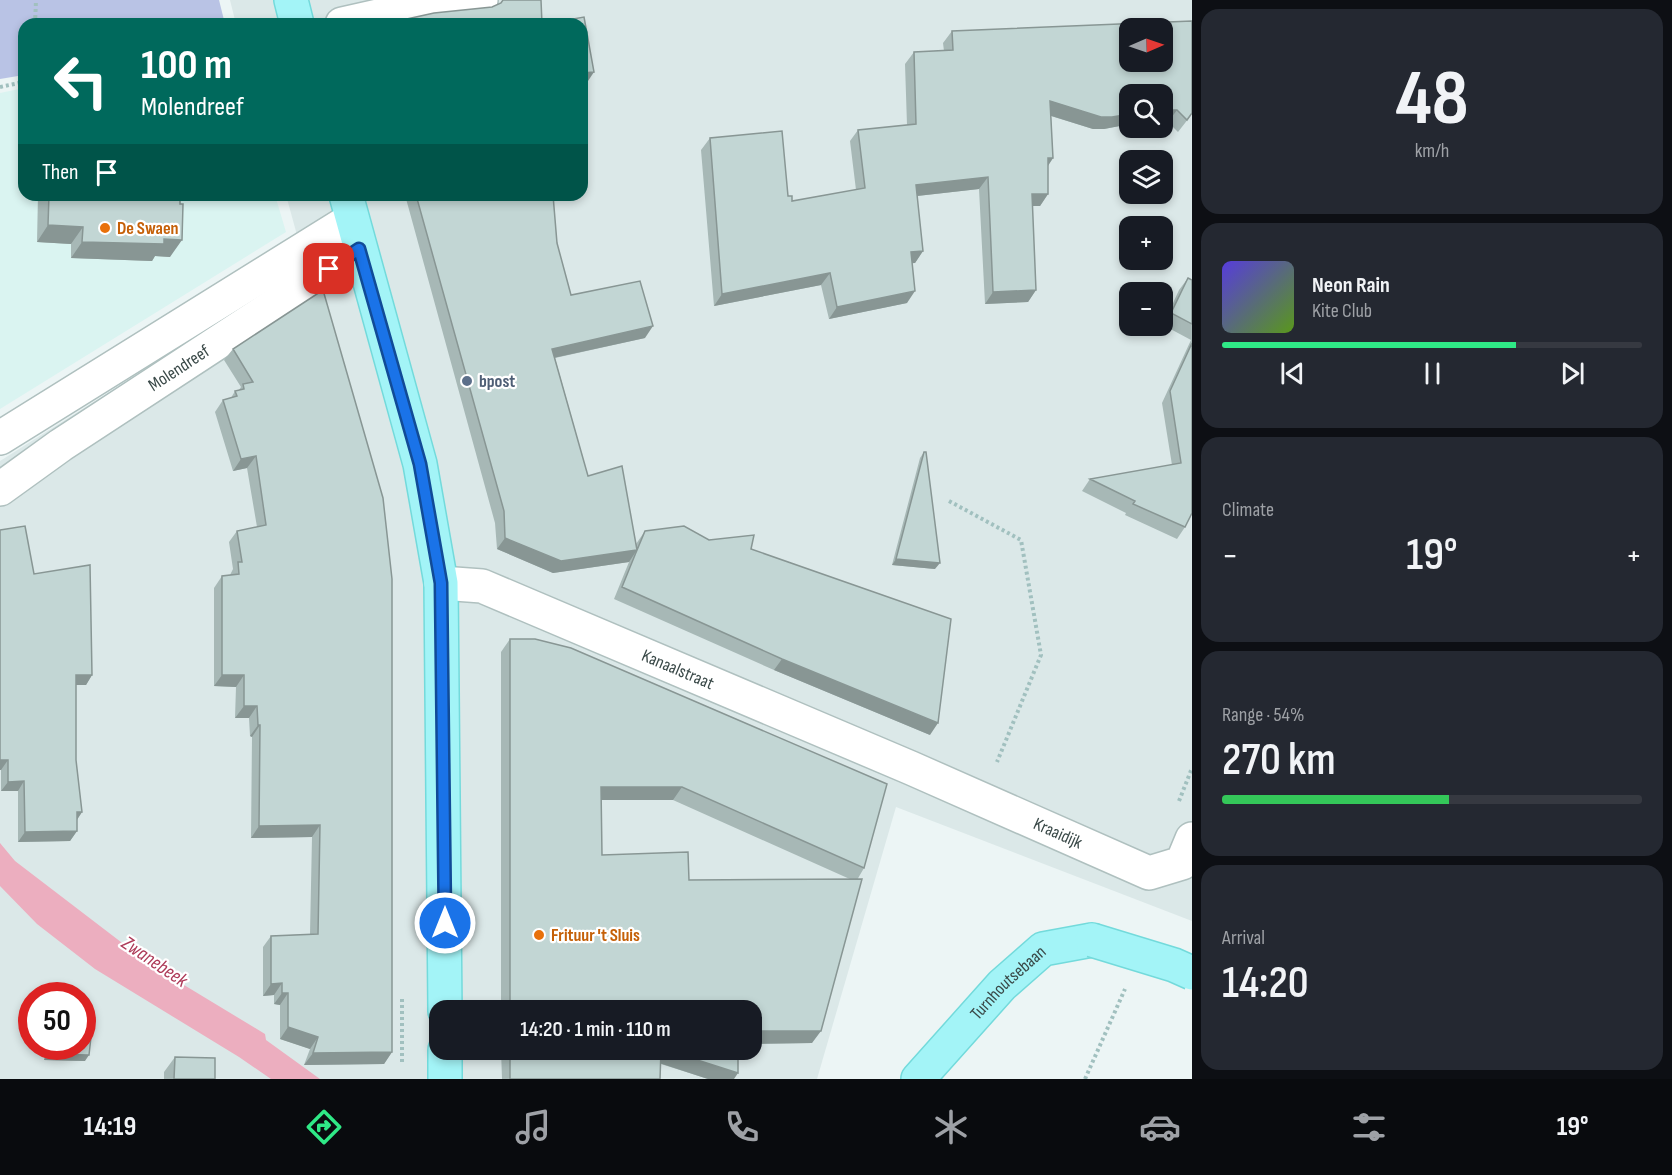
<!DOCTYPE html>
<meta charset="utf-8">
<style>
:root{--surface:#171b24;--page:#242831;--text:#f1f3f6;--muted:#9ea1a6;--line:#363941;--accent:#2fe986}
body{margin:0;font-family:"Sofia Sans Condensed",sans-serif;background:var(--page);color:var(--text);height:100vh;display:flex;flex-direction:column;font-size:22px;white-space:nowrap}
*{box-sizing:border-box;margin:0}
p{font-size:20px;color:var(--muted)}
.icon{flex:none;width:33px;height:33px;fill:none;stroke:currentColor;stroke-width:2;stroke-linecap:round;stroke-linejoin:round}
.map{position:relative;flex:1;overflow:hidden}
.details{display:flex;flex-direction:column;gap:9px;padding:9px;background:#0d0f14;width:480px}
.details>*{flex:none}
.hud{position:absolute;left:18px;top:18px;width:570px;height:183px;border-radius:18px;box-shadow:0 3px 9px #0003;background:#00695c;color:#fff;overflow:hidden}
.needle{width:39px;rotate:88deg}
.tools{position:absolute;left:1119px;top:18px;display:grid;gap:12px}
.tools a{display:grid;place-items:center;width:54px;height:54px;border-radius:12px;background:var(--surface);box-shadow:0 3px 9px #0003;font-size:30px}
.speed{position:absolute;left:18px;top:982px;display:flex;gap:12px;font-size:30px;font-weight:700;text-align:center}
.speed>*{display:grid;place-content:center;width:78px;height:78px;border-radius:50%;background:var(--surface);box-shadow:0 3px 9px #0003;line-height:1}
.speed .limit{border:9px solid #d22;background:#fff;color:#111}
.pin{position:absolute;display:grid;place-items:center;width:51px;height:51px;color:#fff;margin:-26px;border-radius:12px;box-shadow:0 3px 9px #0006}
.me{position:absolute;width:66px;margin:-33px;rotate:0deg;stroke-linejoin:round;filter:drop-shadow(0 0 4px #0008)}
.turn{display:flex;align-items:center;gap:21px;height:126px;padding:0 24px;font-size:27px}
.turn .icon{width:78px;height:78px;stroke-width:2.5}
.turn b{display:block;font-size:42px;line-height:51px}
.then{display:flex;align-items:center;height:57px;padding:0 24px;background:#0003;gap:12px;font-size:22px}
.big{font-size:45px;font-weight:600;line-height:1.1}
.details .card{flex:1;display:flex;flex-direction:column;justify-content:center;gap:9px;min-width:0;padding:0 21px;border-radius:18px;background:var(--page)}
.details .dial{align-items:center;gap:0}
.dial b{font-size:78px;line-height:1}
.song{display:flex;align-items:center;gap:18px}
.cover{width:72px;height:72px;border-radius:9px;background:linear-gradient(135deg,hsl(250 70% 55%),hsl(90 70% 35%))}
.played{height:6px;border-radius:3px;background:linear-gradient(90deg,var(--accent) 70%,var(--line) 70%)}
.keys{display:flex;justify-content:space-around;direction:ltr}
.heat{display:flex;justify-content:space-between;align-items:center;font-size:33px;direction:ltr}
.charge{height:9px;border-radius:4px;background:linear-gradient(90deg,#34c759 54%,var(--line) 0)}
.trip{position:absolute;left:429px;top:1000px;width:333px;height:60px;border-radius:18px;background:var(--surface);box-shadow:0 3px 9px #0003;font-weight:600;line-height:60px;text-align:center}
.tab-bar{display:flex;height:96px;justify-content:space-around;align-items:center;background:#090b0e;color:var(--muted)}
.tab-bar .icon{width:42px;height:42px}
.tab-bar .current{color:var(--accent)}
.tab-bar b{font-size:27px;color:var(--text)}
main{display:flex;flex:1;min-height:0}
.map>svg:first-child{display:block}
</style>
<main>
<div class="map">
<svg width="1192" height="1079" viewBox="0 0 1192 1079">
<rect width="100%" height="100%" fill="#ecf5f5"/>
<path fill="#dbe8e8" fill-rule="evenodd" d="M230,0H1192V921L896,807L817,1079H0V461L306,268L286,195H582V24H236ZM1130,28H1162V62H1130ZM1130,94H1162V128H1130ZM1130,160H1162V194H1130ZM1130,226H1162V260H1130ZM1130,292H1162V326H1130ZM32,996H82V1047H32ZM440,1011H752V1050H440Z"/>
<path fill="#daf4f1" d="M24,88V195H275L286,232L0,409V93Z"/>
<path fill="#b9c3e5" d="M0,0H219L225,24H24V75L0,79Z"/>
<path fill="#ecaebf" d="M0,843L15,861L151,965L265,1034L266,1040L320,1079H271L239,1057L95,969L37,924L0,886Z"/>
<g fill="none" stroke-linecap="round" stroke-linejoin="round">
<g stroke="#afc0bf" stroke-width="36">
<g id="minor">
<path d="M342,24L423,6L481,0"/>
<path d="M0,438L352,219"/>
<path id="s1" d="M0,489L61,445L359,250"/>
<path id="s2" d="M441,583L482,586L911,768L1149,873L1182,863L1192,839"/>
</g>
</g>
<g stroke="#73dadb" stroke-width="36">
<g id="major">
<path d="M291,0L297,24"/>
<path d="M346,195L420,464L441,583L445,1011"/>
<path d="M445,1050V1079"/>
<path id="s3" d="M918,1079L1002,985L1043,949L1092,940"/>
</g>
</g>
<path stroke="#a1c0bf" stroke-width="4" stroke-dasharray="3 3" stroke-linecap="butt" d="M35,24L36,0
M0,87L24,82
M949,501L1021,540L1041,655L997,762
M1179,801L1192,768
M402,999V1064
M1085,1079L1125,989"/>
<use href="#minor" stroke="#fff" stroke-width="33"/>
<use href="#major" stroke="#a3f4f7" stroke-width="33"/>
<g stroke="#73dadb" stroke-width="36" stroke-linecap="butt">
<path id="major-bridge" d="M1092,940L1174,965L1192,973"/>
</g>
<use href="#major-bridge" stroke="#a3f4f7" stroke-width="33"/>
</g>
<path fill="#a7b8b6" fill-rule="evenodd" d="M952,31L1192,114L1178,132L1168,122H1162L1130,94V124L1104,129H1093L1051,116L1053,158L1048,166V194L1040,206H1032L1036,290L1028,302L985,304L979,189L917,196L923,251L915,263H912L907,303L829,319L821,285L714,306L701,150L710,138L788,196L792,201L856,190L850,141L858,130L907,125L905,64L914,52L944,51L943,43Z
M38,195H180L170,257L155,256L152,261L71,258V244L37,242Z
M405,195H553L557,243L571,295L645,338L555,358L588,476L636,544L645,531L709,540L751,549L930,735L774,670L614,599L629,562L553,573L497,549L495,523Z
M1188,278L1192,280V513L1185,527L1177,539L1125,515L1126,513L1082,491L1090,479L1172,465L1162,403L1191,340L1163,325L1179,290Z
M323,290L392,1052L384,1064L304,1065L310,1049L280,1039V1005L274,1004V995L263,996V947L271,936L310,934L312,837L251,838L252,737L250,736L249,718H235L236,687L214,686V588L222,576L230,575L233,569L229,542L237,531L257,527L247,468L233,471L215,412L223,400L231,398L235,391L239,390L241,387L224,360L233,349Z
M924,452L935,569L892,565L920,458Z
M0,530L34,574L92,675L86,685H76V760L82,812L77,820V831L70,841L18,842V791H1V770H0Z
M510,639L864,868L857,880L812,1043L752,1044V1011H501V652ZM601,800H673L852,880H689L602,855Z
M45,1047H82L85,1061L44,1060Z
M501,1050H738L708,1079L661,1064L660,1079H502Z
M175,1057L215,1079H164V1072Z"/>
<path fill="#889694" d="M594,72L586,84H582V73Z
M1050,101L1130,114V124L1104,129H1093L1042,113Z
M1162,110H1177L1168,122H1162Z
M1048,158H1053L1045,170Z
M988,177L979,189L908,197L916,185Z
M1032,194H1048L1040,206H1023Z
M48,225L83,227L71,244L37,242Z
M164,239L182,240L170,257L155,256L152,261L71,258L82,242Z
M923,251L915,263L903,264L911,252Z
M830,273L821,285L714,306L722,294Z
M1036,290L1028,302L985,304L993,292Z
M915,291L907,303L829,319L837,307Z
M653,326L645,338L544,360L552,349Z
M256,456L247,468L233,471L241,459Z
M505,538L637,550L629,562L553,573L497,549Z
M896,559L940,563L935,569L892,565Z
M782,659L938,723L930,735L774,670Z
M76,675H92L86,685H70Z
M222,675H244L236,687L214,686Z
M244,706H257L249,718H235Z
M258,725H260L252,737L250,736Z
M0,760H8L1,770H0Z
M24,781L18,791H1L8,782Z
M601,787H682L673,800H592Z
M77,812H82L76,821Z
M320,825L312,837L251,838L259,826Z
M77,831L70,841L18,842L25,832Z
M282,983L274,995L263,996L271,984Z
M282,993H288L280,1005L274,1004Z
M288,1027L318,1037L310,1049L280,1039Z
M752,1031H821L812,1043L752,1044Z
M661,1050H666L738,1073L734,1079H708L653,1061Z
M392,1052L384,1064L304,1065L313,1053Z
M48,1054L89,1055L85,1061L44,1060Z"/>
<path fill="#c2d6d4" stroke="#889694" stroke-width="1.5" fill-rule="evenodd" d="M503,0H541L542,24H384L434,13L492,7L501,3Z
M584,17L594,72L582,73V24H545Z
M1192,21V113L1187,120L1177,110H1162V94H1130V114L1112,117H1101L1050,101L1053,158H1048V194H1032L1036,290L993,292L988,177L916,185L923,251L911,252L915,291L837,307L830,273L722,294L710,138L782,131L788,196H792V201L865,188L858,130L916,124L914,52L953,50L952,31ZM1130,28H1162V62H1130Z
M49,195H180V204H183L182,240L164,239V244L82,242L83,227L48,225Z
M416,195H553L557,243L571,295L640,281L653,326L552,349L588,476L622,466L637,550L645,531L684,526L709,540L754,535L751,549L951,619L938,723L782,659L622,587L637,550L561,561L505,538L504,511Z
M1188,278L1192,280V324L1171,313Z
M323,290L383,498L392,579V1052L313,1053L318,1037L288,1027V993H282V983L271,984V936L318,934L320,825L259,826L260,725H258L257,706H244V675H222V576L239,574L238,562H242L237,531L266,525L256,456L241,459L223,400L237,396L235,391L244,389L243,384L253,382L233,349Z
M1192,343V513L1185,527L1133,504L1135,501L1090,479L1181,463L1170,391Z
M924,452H926L940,563L896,559Z
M25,526L34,574L90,565L92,675H76V760L82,812H77V831L25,832L24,781L8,782V760H0V530Z
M510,639H535L571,648L887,784L864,868L682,787H601L602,855L688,852L689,880L862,879L821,1031H752V1011H510Z
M82,1018L93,1019L89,1055L48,1054L49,1047H82Z
M510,1050H661L660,1079H510Z
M666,1050H738V1073Z
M175,1057L215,1058V1079H174Z"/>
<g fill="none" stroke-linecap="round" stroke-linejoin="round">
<g stroke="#114b97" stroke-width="15">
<path id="route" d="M329,269L359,249L420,464L441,583L445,923"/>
</g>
<use href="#route" stroke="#1a73e8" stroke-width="10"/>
</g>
<g fill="#e8710a" stroke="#fff" stroke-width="2">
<circle cx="105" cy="228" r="6"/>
<circle cx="539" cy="935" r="6"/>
</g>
<circle fill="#5c6f8a" stroke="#fff" stroke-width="2" cx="467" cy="381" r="6"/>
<g text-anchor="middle" stroke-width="4.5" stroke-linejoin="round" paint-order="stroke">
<g font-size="18" font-weight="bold" fill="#c56008" stroke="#fff" text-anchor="start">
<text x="117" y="234">De Swaen</text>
<text x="551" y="941">Frituur 't Sluis</text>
</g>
<g font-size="18" fill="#3a4948" stroke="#fff">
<text dy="6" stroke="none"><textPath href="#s1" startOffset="216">Molendreef</textPath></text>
<text dy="6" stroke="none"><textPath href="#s2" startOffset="254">Kanaalstraat</textPath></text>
<text dy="6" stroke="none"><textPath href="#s2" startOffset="668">Kraaidijk</textPath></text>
<text dy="6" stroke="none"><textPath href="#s3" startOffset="132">Turnhoutsebaan</textPath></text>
</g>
<g font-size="18" font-weight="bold" fill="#4e5e75" stroke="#fff" text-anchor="start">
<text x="479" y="387">bpost</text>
</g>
<g font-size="20" font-style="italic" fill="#ad3a58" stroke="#fff">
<text transform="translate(155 961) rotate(34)" y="7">Zwanebeek</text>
</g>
</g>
</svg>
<div class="tools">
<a><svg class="needle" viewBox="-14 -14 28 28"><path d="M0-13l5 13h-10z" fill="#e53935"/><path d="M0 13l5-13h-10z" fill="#9ea1a6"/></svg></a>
<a><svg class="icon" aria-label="search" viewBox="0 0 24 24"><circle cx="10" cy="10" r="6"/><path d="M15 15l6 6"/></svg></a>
<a><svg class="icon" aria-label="layers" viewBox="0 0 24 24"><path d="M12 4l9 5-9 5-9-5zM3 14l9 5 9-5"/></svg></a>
<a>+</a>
<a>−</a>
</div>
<div class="speed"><div class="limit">50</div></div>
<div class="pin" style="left:329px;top:269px;background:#d93025"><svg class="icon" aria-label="arrive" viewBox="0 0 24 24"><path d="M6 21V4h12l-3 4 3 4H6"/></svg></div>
<svg class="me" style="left:445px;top:923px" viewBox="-20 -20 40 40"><circle r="17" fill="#1a73e8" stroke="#fff" stroke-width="3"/><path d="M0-11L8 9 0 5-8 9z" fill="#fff"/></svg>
<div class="trip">14:20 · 1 min · 110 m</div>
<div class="hud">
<div class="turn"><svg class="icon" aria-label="left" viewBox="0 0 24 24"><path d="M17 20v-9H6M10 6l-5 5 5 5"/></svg><div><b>100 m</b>Molendreef</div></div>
<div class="then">Then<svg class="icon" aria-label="arrive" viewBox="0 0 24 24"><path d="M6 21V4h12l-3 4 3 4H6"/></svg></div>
</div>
</div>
<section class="details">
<div class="card dial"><b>48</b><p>km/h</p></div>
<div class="card">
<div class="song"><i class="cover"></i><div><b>Neon Rain</b><p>Kite Club</p></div></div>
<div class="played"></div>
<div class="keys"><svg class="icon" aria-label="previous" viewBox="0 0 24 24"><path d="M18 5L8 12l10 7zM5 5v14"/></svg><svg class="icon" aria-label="pause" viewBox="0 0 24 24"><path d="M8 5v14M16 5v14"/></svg><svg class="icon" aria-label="next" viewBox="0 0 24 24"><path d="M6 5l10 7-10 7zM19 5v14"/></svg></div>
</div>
<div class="card"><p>Climate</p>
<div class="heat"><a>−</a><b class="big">19°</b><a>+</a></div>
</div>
<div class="card"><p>Range · 54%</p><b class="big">270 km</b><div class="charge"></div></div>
<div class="card"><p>Arrival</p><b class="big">14:20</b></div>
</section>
</main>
<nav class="tab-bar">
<b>14:19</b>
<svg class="icon current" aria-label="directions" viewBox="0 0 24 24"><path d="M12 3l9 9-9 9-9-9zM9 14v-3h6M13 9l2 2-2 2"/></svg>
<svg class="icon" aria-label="music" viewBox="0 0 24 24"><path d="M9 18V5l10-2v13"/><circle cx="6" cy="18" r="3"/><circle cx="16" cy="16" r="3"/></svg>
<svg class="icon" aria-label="phone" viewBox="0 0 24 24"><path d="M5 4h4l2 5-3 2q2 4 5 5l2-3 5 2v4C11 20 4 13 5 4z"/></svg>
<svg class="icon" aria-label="climate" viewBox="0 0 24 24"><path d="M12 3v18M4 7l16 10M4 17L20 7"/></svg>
<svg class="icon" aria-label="car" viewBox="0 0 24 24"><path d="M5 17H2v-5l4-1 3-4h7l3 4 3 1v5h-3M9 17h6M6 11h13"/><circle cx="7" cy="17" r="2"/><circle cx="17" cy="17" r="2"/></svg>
<svg class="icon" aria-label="filters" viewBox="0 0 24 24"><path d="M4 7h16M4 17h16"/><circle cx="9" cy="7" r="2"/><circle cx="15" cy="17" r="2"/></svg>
<b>19°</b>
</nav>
